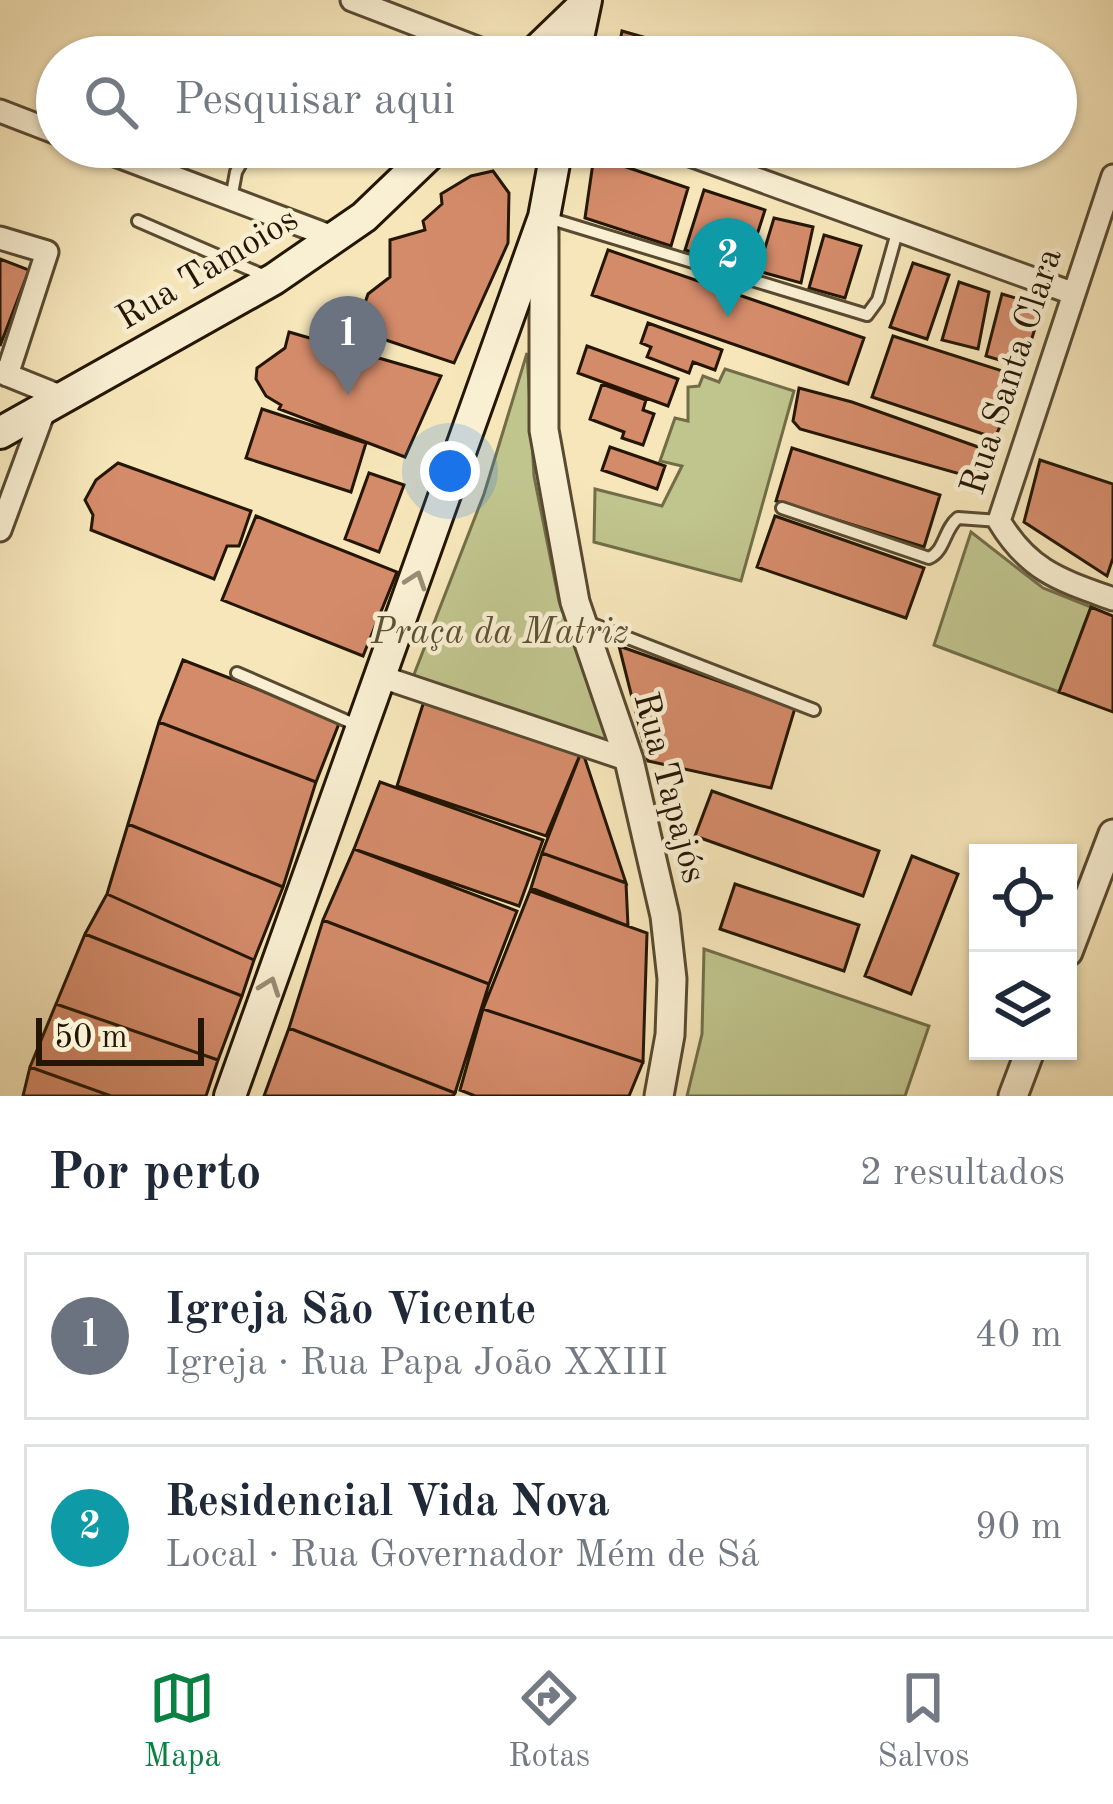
<!DOCTYPE html>
<html lang="pt">
<meta charset="utf-8">
<style>
:root{--surface:#fff;--page:#f2f2f3;--text:#1f2937;--muted:#747a83;--line:#e0e1e3;--accent:#0b8043}
body{margin:0;font-family:"Old Standard TT",serif;background:var(--page);color:var(--text)}
.controls{position:absolute;right:36px;bottom:36px;display:grid;overflow:hidden;border-radius:0px;box-shadow:0 3px 9px #0004}
.controls button{width:108px;height:108px;display:grid;place-items:center;padding:0;border:0;border-bottom:3px solid var(--line);background:var(--surface);color:var(--text);font:60px sans-serif}
.scale{position:absolute;left:36px;bottom:30px;width:168px;box-sizing:border-box;padding-left:12px;border:6px solid #241603;border-top:0;font-size:33px;line-height:42px;white-space:nowrap;color:#241603;-webkit-text-stroke:9px #f9efd2;paint-order:stroke}
.you{position:absolute;left:450px;top:471px;width:42px;height:42px;margin:-30px;border:9px solid #fff;border-radius:50%;background:#1a73e8;box-shadow:0 0 0 18px #1a73e833}
.badge{display:grid;place-items:center;width:78px;height:78px;border-radius:50%;background:var(--accent);color:#fff;font-size:39px;font-weight:700}
.pin{position:absolute;translate:-50% -99px;filter:drop-shadow(0 3px 6px #0008)}
.pin::after{content:'';position:absolute;top:63px;width:42px;height:36px;background:inherit;clip-path:polygon(0 0,100% 0,50% 100%)}
.list{margin:0;padding:0;list-style:none}
h2{display:flex;justify-content:space-between;align-items:center;height:156px;margin:0;padding:0 48px;font-size:51px}
h2 small{font-size:39px;font-weight:400;color:var(--muted)}
.list li{display:grid;grid-template-columns:78px 1fr auto;gap:36px;align-items:center;box-sizing:border-box;height:168px;margin:0 24px 24px;padding:0 24px;border:3px solid var(--line);border-radius:0px}
.list b{display:block;font-size:45px;white-space:nowrap}
.list p{margin:0;font-size:39px;white-space:nowrap;color:var(--muted)}
.list em{font-size:39px;font-style:normal;color:var(--muted)}
.icon{flex:none;width:66px;height:66px;fill:none;stroke:currentColor;stroke-width:2;stroke-linecap:round;stroke-linejoin:round}
.map{position:relative;flex:none;width:1113px;height:1096px;overflow:hidden}
.search{position:absolute;background:var(--surface);box-shadow:0 3px 9px #0004;left:36px;right:36px;top:36px;height:132px;display:flex;align-items:center;gap:30px;box-sizing:border-box;padding:0 42px;border-radius:66px;color:var(--muted);font-size:45px}
.sheet{height:540px;background:var(--surface)}
nav{display:flex;justify-content:space-around;align-items:center;box-sizing:border-box;height:168px;border-top:3px solid var(--line);background:var(--surface);font-size:33px;color:var(--muted)}
nav a{display:grid;justify-items:center;gap:6px}
nav .on{color:var(--accent)}
.map>svg:first-child{display:block}
.green{fill:#c0c48d;stroke:#726d48;stroke-width:3}
.building{fill:#d48b6a;stroke:#241603;stroke-width:3}
.lines{fill:none;stroke-linecap:round;stroke-linejoin:round}
.service-casing{stroke:#584a31;stroke-width:16}
.minor-casing{stroke:#584a31;stroke-width:27}
.tertiary-casing{stroke:#584a31;stroke-width:33}
.secondary-casing{stroke:#241603;stroke-width:36}
.service{stroke:#f9efd2;stroke-width:10}
.minor{stroke:#f9efd2;stroke-width:21}
.tertiary{stroke:#f9efd2;stroke-width:27}
.secondary{stroke:#f9efd2;stroke-width:30}
.oneway{stroke:#998d75}
.labels{text-anchor:middle;dominant-baseline:central;stroke-width:9;stroke-linejoin:round;paint-order:stroke}
.street-label{font-size:36px;fill:#241603;stroke:#f9efd2}
.park-label{font-size:36px;font-style:italic;fill:#5b5333;stroke:#f9efd2}
</style>
<div class="map">
<svg width="1113" height="1096" viewBox="0 0 1113 1096">
<rect width="100%" height="100%" fill="#f6e6ba"/>
<filter id="stains"><feTurbulence type="fractalNoise" baseFrequency=".00167" numOctaves="4"/><feColorMatrix values="0 0 0 0 .2 0 0 0 0 .09 0 0 0 0 .02 0 0 0 .5 -.17"/></filter>
<radialGradient id="worn" r=".72"><stop offset=".6" stop-color="#630" stop-opacity="0"/><stop offset="1" stop-color="#630" stop-opacity=".3"/></radialGradient>
<path class="green" d="M527 353 534 476 559 601 608 741 413 677 484 494Z
M725 369 794 391 741 581 594 542 595 489 662 506 682 466 660 461 675 418 688 421V387L699 386 703 376 719 382Z
M971 532 1043 588 1091 607 1059 692 934 645Z
M704 949 929 1026 905 1096H687L702 1034Z"/>
<path class="building" d="M622 31 713 57H617Z
M594 156 688 188 671 246 585 218Z
M493 171 509 193 508 243 454 363 356 330 368 294 390 277V240L425 230 423 221 442 204 441 194 471 176Z
M704 190 765 210 746 269 685 250Z
M774 218 813 227 801 283 758 271Z
M824 235 861 246 845 298 809 288Z
M608 250 864 338 848 384 592 295Z
M0 259 29 270 0 346Z
M913 263 949 275 927 339 890 327Z
M959 282 989 292 978 349 942 340Z
M1002 294 1042 306 1023 367 986 356Z
M648 323 722 350 715 370 693 362 689 373 647 357 651 347 641 343Z
M289 332 441 376 405 457 279 409 281 405 266 396 256 379 257 368 285 348Z
M893 336 1021 377 995 438 872 397Z
M587 346 678 379 668 406 578 373Z
M602 384 646 400 643 410 654 414 643 445 622 438 624 432 590 419Z
M799 388 852 402 995 453 985 481 800 429 793 421Z
M262 409 366 443 351 492 246 458Z
M610 447 665 466 657 489 602 470Z
M792 448 940 495 924 547 776 501Z
M1040 460 1113 484V558L1107 576 1024 522Z
M118 463 251 511 239 546H227L214 579 91 530 93 515 85 500 96 480Z
M369 473 404 485 379 552 345 539Z
M256 516 397 572 363 656 222 600Z
M775 516 924 568 906 618 757 567Z
M1091 607 1113 616V712L1059 692Z
M619 646 795 708 771 788 648 761Z
M183 660 340 721 316 782 159 722Z
M425 698 582 750 546 836 397 786Z
M159 722 316 782 283 887 128 824Z
M582 750 626 883 542 853Z
M380 782 543 840 519 906 354 849Z
M712 791 879 851 863 896 695 836Z
M128 824 283 887 254 960 107 894Z
M354 849 517 911 489 984 323 920Z
M542 853 626 883 628 926 531 888Z
M912 856 958 874 911 994 865 976Z
M735 884 859 925 844 971 720 929Z
M530 891 647 933 643 1062 483 1009Z
M107 894 254 960 242 996 85 934Z
M323 920 489 984 455 1093 289 1028Z
M85 934 242 996 218 1060 56 1004Z
M56 1004 218 1060 206 1096H111L30 1067Z
M483 1009 643 1062 629 1096H475L460 1090Z
M289 1028 455 1093 453 1096H264Z
M30 1067 111 1096H23Z"/>
<g class="lines">
<defs>
<path id="service" d="M231 199 236 172 250 147
M545 217 867 315 878 300 898 229
M138 221 265 276
M782 508 929 558C945 551 944 529 958 518L999 521
M587 622 814 710
M237 673 361 727"/>
<path id="minor" d="M352 0 501 57
M0 111 57 133
M94 147 335 238
M668 147 1072 293
M1113 176 999 521C1029 571 1060 580 1113 599
M0 238 47 252 7 375
M0 372 67 399
M0 530 44 411
M382 677 629 760"/>
<path id="tertiary" d="M544 223V430L575 602 629 760 665 916 672 979 670 1035 659 1096
M1068 952 1113 834
M1013 1096 1030 1051"/>
<path id="secondary" d="M530 57 585 4
M574 57 586 0
M0 433 274 279 364 217 437 147
M230 1096 544 217 557 147"/>
</defs>
<use href="#service" class="service-casing"/>
<use href="#minor" class="minor-casing"/>
<use href="#tertiary" class="tertiary-casing"/>
<use href="#secondary" class="secondary-casing"/>
<use href="#service" class="service"/>
<use href="#minor" class="minor"/>
<use href="#tertiary" class="tertiary"/>
<use href="#secondary" class="secondary"/>
</g>
<defs><path id="oneway-chevron" d="M-2-3.5L2.5 0L-2 3.5" fill="none" stroke-width="1.6" stroke-linecap="round" stroke-linejoin="round" transform="scale(3)"/></defs>
<g class="oneway">
<use href="#oneway-chevron" transform="translate(416 580) rotate(-71)"/>
<use href="#oneway-chevron" transform="translate(270 986) rotate(-70)"/>
</g>
<g class="labels">
<g class="street-label">
<text transform="translate(208 270) rotate(-31)">Rua Tamoios</text>
<text transform="translate(1013 372) rotate(-72)">Rua Santa Clara</text>
<text transform="translate(668 788) rotate(75)">Rua Tapajós</text>
</g>
<g class="park-label">
<text x="500" y="634">Praça da Matriz</text>
</g>
</g>
<rect width="100%" height="100%" filter="url(#stains)"/>
<rect width="100%" height="100%" fill="url(#worn)"/>
</svg>
<div class="controls">
<button><svg class="icon" aria-label="locate" viewBox="0 0 24 24"><circle cx="12" cy="12" r="6"/><path d="M12 2v4M12 18v4M2 12h4M18 12h4"/></svg></button>
<button><svg class="icon" aria-label="layers" viewBox="0 0 24 24"><path d="M12 4l9 5-9 5-9-5zM3 14l9 5 9-5"/></svg></button>
</div>
<div class="scale">50 m</div>
<div class="you"></div>
<div class="pin badge" style="left:348px;top:395px;background:#6b7280">1</div>
<div class="pin badge" style="left:728px;top:317px;background:#0f9aa8">2</div>
<div class="search"><svg class="icon" aria-label="search" viewBox="0 0 24 24"><circle cx="10" cy="10" r="6"/><path d="M15 15l6 6"/></svg>Pesquisar aqui</div>
</div>
<section class="sheet">
<h2>Por perto<small>2 resultados</small></h2>
<ul class="list">
<li><span class="badge" style="background:#6b7280">1</span><div><b>Igreja São Vicente</b><p>Igreja · Rua Papa João XXIII</p></div><em>40 m</em></li>
<li><span class="badge" style="background:#0f9aa8">2</span><div><b>Residencial Vida Nova</b><p>Local · Rua Governador Mém de Sá</p></div><em>90 m</em></li>
</ul>
</section>
<nav>
<a class="on"><svg class="icon" aria-label="map" viewBox="0 0 24 24"><path d="M3 6l6-2 6 2 6-2v14l-6 2-6-2-6 2zM9 4v14M15 6v14"/></svg>Mapa</a>
<a><svg class="icon" aria-label="directions" viewBox="0 0 24 24"><path d="M12 3l9 9-9 9-9-9zM9 14v-3h6M13 9l2 2-2 2"/></svg>Rotas</a>
<a><svg class="icon" aria-label="saved" viewBox="0 0 24 24"><path d="M7 4h10v16l-5-4-5 4z"/></svg>Salvos</a>
</nav>
